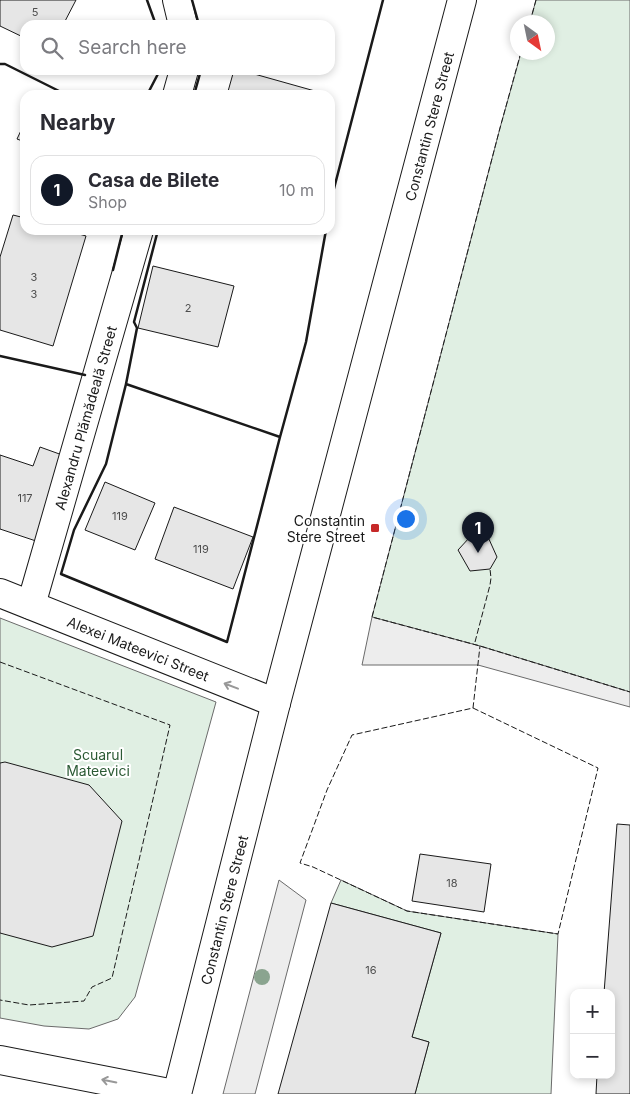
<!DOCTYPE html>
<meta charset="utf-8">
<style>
:root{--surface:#fff;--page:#f2f2f3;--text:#2b2b33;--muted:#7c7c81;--line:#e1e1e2;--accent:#111827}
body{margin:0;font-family:Inter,sans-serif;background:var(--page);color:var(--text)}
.controls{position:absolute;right:15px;bottom:15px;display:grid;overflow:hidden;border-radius:10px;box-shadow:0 2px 8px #0003}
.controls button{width:45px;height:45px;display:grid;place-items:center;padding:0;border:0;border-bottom:1px solid var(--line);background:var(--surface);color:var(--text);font:25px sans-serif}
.compass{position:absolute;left:510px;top:15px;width:45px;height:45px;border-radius:50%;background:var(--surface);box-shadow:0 2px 8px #0003;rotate:147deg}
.you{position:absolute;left:405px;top:518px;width:18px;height:18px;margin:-12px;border:4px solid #fff;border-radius:50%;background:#1a73e8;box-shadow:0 0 0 8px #1a73e833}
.badge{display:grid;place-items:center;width:32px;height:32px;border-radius:50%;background:var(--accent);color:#fff;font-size:16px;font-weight:700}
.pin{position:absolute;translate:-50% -41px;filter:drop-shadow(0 1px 2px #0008)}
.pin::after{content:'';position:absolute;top:26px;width:18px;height:15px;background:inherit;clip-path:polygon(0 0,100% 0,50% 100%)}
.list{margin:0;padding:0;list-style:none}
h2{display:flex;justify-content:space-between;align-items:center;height:65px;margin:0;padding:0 20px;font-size:21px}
h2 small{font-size:16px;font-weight:400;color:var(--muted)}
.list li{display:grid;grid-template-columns:32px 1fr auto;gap:15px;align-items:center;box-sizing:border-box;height:70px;margin:0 10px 10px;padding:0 10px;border:1px solid var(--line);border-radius:15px}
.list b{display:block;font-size:19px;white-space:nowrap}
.list p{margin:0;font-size:16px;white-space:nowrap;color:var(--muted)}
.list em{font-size:16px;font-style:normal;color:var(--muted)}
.icon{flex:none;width:28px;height:28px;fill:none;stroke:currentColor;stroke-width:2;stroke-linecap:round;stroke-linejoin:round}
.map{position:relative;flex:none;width:630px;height:1094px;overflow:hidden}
.search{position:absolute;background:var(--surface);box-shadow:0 2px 8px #0003;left:20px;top:20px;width:315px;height:55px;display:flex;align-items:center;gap:12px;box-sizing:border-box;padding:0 18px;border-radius:15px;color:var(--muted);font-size:19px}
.panel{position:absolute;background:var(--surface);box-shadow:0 2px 8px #0003;left:20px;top:90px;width:315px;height:145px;border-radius:15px}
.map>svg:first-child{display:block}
.green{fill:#e0efe3;stroke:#6a6a6a}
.parking{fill:#ededed;stroke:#6a6a6a}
.building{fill:#e6e6e6;stroke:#1a1a1a}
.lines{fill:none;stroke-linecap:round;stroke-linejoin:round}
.minor-casing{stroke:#1a1a1a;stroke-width:30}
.major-casing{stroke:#1a1a1a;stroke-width:30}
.minor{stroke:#fff;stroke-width:28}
.major{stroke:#fff;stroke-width:28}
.fence{stroke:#1a1a1a;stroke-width:1;stroke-dasharray:6 2.5;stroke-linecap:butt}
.wall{stroke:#1a1a1a;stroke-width:2.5}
.tree{fill:#8aa48f}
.oneway{stroke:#989898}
.poi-dot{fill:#c62828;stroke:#fff;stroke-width:2}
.labels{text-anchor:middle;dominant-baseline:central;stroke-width:4;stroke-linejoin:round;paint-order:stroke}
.number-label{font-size:11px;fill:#4d4d4d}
.street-label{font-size:14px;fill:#1a1a1a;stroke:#fff}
.poi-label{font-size:14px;fill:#1a1a1a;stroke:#fff;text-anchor:end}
.park-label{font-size:14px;fill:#2b5a34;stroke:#fff}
</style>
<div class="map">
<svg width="630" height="1094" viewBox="0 0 630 1094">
<rect width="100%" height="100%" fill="#fff"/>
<path class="green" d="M536 0H630V692L480 646 372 617 500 128 521 53 548 52V22H530Z
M0 618 216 702 135 997 118 1019 89 1029 44 1026 0 1018Z
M341 880 407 911 558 934 551 1094H415L429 1042 412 1037 441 933 331 903Z"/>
<path class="parking" d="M372 617 480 646 630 692V707L478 665H362Z
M279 880 306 900 255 1094H223Z"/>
<path class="building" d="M0 0H76L63 25H25V38L0 26Z
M234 70H240L322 93 321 95H227Z
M25 122V142L17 139Z
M13 215 25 218V230H65L86 236 53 346 0 330V257Z
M153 266 234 286 218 347 138 328Z
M40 447 65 456 36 541 0 529V455L33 466Z
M105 482 155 503 135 550 85 530Z
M174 507 253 537 233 589 155 559Z
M470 537H488L497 557 490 569 470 571 458 550Z
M5 762 89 785 122 821 93 936 52 947 0 933V763Z
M617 824 630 825V1094H596L597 1075H611V993H604Z
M420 854 491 864 484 912 412 901Z
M331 903 441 933 412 1037 429 1042 415 1094H278Z"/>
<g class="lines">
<defs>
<g id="minor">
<path d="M177 0 183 25"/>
<path d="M177 95 184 70"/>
<path id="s1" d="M31 605 139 230"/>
</g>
<g id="major">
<path id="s2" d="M0 593 276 703"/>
<path d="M0 1060 174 1094"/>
<path id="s3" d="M177 1094 276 703 462 0"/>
</g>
</defs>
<use href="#minor" class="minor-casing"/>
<use href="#major" class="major-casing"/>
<use href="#minor" class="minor"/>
<use href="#major" class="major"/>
<path class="fence" d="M530 22 536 0
M521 52 500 128 372 617 480 646 630 692
M475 642 490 585 491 578 490 569
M0 662 170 725 112 978 92 987 84 1001 29 1005 0 1000
M473 708 598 768 558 934 407 911 313 867 300 863 327 790 352 735 473 708 480 646"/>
<path class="wall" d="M147 0 156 25
M192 0 199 25
M0 64H5L67 95
M147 95 160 70
M194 95 201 70
M330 199 331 200 330 206
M331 200 383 0
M113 270 123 230
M0 356 85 375
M126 384 280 437 227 642 61 574 74 530 106 464 126 384 137 328 134 322 158 230
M280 437 306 342 326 230"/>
</g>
<circle class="tree" cx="262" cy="977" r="8"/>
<defs><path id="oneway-shaft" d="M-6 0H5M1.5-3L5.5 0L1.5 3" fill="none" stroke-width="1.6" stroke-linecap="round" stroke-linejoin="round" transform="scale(1.25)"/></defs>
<g class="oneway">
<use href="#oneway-shaft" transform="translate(231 686) rotate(-159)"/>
<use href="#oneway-shaft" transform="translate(109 1081) rotate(-169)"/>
</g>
<rect class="poi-dot" x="370" y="523" width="10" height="10" rx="2.5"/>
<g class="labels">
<g class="number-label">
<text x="35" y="12">5</text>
<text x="34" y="277">3</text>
<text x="34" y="294">3</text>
<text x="188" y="308">2</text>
<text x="25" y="498">117</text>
<text x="120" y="516">119</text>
<text x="201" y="549">119</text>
<text x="452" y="883">18</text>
<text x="371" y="970">16</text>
</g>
<g class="street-label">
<text stroke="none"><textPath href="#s3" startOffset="1000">Constantin Stere Street</textPath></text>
<text stroke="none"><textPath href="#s1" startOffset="195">Alexandru Plămădeală Street</textPath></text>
<text stroke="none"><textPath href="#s2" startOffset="149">Alexei Mateevici Street</textPath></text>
<text stroke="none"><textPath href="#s3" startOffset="190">Constantin Stere Street</textPath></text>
</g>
<g class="poi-label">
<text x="365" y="520">Constantin<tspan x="365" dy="16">Stere Street</tspan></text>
</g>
<g class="park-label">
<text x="98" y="754">Scuarul<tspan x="98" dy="16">Mateevici</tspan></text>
</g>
</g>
</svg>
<div class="controls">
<button>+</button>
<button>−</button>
</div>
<svg class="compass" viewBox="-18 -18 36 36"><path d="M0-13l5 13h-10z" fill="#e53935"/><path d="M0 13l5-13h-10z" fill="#7c7c81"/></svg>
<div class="you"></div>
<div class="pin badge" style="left:478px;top:553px">1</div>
<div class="search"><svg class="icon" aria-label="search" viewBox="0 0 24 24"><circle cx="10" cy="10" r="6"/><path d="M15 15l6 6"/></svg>Search here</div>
<section class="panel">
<h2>Nearby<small></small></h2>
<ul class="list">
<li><span class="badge">1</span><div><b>Casa de Bilete</b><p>Shop</p></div><em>10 m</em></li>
</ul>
</section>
</div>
